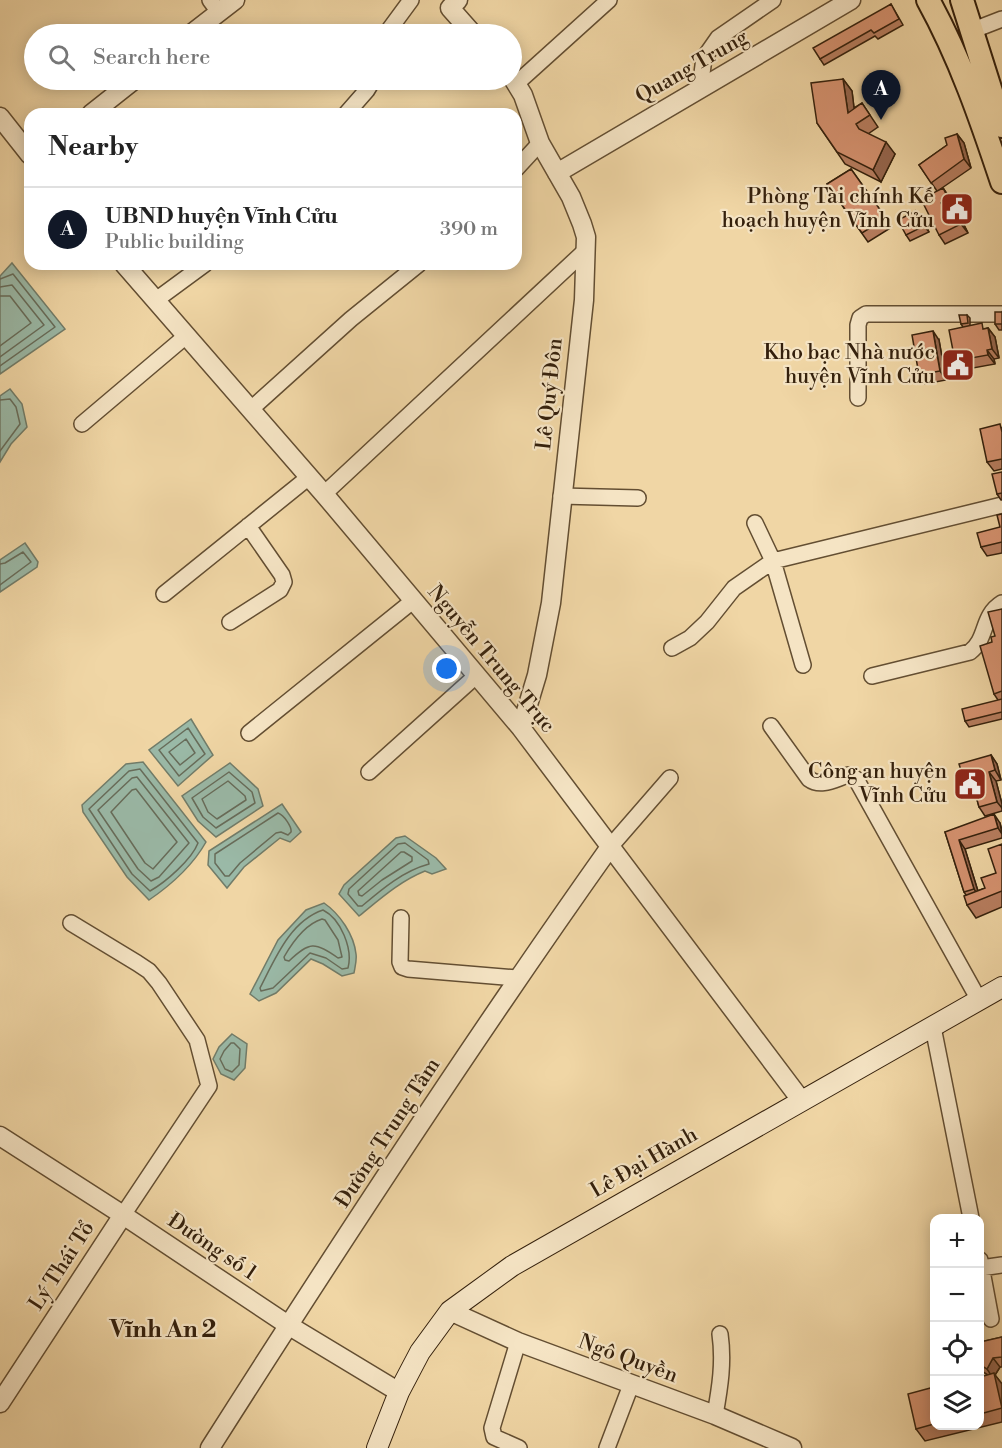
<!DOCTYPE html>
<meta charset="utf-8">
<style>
:root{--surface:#fff;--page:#f6f6f6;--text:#222;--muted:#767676;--line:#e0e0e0;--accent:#111827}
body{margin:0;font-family:"Libre Bodoni",serif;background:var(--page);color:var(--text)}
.controls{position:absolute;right:18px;bottom:18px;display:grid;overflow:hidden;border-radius:12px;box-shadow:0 3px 15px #0003}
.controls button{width:54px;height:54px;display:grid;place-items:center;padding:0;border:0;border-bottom:2px solid var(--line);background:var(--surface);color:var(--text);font:30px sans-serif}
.you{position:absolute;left:447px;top:669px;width:21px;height:21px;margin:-15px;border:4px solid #fff;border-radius:50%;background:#1a73e8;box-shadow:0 0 0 9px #1a73e833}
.badge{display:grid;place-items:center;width:39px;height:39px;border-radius:50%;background:var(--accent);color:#fff;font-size:20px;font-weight:700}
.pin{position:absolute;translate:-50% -50px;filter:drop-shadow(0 2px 3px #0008)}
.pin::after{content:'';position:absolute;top:32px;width:21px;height:18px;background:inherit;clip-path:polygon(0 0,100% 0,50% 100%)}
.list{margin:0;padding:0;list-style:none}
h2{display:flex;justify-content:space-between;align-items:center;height:78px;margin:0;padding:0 24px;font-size:26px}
h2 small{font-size:20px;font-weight:400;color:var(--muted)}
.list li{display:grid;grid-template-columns:39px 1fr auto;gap:18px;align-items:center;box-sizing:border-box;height:84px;padding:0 24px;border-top:2px solid var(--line)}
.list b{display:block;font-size:22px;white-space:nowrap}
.list p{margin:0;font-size:20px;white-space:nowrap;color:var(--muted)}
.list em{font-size:20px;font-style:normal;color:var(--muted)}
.icon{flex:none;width:33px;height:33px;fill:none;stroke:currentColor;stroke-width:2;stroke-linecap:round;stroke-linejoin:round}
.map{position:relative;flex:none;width:1002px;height:1448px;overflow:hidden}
.search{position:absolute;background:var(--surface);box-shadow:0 3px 15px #0003;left:24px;top:24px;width:498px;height:66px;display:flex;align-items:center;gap:15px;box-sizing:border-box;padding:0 21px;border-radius:33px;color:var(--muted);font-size:22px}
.panel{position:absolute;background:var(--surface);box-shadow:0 3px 15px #0003;left:24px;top:108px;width:498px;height:162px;border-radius:18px}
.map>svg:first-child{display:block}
.water{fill:#9ab9a7;stroke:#717c69;stroke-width:1.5}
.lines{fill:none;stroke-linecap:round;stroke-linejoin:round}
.shore{stroke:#676c5a;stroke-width:1.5}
.minor-casing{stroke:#634e32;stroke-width:18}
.tertiary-casing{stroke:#634e32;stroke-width:21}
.secondary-casing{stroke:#34200c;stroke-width:22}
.primary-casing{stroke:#34200c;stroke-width:26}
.minor{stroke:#f5e4c4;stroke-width:15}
.tertiary{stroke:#f5e4c4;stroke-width:18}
.secondary{stroke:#f5e4c4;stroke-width:20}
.primary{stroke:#f0d6a5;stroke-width:22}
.wall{fill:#b87e60;stroke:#34200c;stroke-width:1.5}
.shaded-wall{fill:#96664e;stroke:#34200c;stroke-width:1.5}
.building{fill:#d69270;stroke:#34200c;stroke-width:1.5}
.labels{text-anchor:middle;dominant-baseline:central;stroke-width:4.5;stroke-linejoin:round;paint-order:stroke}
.street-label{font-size:21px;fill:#34200c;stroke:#f5e4c4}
.poi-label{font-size:21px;fill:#34200c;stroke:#f5e4c4;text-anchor:end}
.quarter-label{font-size:24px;font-weight:bold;fill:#34200c;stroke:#f5e4c4}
</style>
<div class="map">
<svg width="1002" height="1448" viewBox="0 0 1002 1448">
<rect width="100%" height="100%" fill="#f0d6a5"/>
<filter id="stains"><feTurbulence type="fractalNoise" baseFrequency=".00333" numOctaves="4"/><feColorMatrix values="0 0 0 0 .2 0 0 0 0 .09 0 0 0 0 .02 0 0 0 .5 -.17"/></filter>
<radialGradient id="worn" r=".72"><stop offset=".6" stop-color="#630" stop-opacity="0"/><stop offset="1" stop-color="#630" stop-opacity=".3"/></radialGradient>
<path class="water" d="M12 263 65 329 0 374V276Z
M10 389 22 404 27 427 11 444 0 462V396Z
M25 543 38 562 37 567 0 592V560Z
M191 719 213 755 178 786 149 750Z
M143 762 206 842C193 865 171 885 149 900L127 877 83 812 82 805 126 764Z
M230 763 258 789 263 806 216 837 198 821 182 796Z
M282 804 301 832 290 842 280 838 244 867 227 888 208 865 209 851Z
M405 836 436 858 446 869 432 874 425 871C400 881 380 899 359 916L339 894 344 885 396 838Z
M324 903C340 914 354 935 356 954 357 960 355 967 354 973L342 976 323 964 311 959 276 993 259 1001 250 994 278 940 306 910Z
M232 1034 247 1044 245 1068 234 1080 221 1074 213 1059 219 1047Z"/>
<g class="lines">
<path class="shore" d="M0 279 13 274 55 327 0 366
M0 287 12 285 44 325 0 357
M0 296H10L31 323 0 346
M0 400 10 399 16 407 20 424 0 451
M0 564 5 563 23 552 31 562 0 585
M188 728 205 754 179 776 159 750Z
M186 739 195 753 180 765 169 752Z
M140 769 198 843C192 859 166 882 150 891L132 874 89 809 129 771Z
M229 772 252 792 255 803 216 828 203 817 192 798Z
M137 777 189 843 159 877 151 881 138 869 98 810 132 778Z
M228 781 245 796 246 800 217 819 208 812 202 799Z
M136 789 177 842 153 869 145 863 111 812 132 790Z
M278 813C284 815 292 827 291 832L288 835 281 832 276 833 240 863 229 876H225L215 863V854Z
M405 843 428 860 429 864C403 871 382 889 362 906H358L348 894 349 889 398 844Z
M401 852H404L412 857V861L382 880 362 896 359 895 358 891Z
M323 910C341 919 353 949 348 968L342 969 326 958 310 953 273 988 261 991 260 988C275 959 290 921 323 910Z
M322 919 325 920 338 940 342 957 338 958C315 941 309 942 289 961L285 960 284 957C292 943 306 924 322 919Z
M231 1043H234L240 1049 239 1065 232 1072 225 1069 220 1059 224 1051Z"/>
<defs>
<path id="minor" d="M210 0 219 12
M971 31 1002 19
M386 34 411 0
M517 83 609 0
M700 89 704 58 718 38 773 0
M346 114 367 90 373 80
M516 169 540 143
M156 300 205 264
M858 398V325L860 318 866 314H1002
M250 410 351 319 419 264
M82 424 186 336
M324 494 586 250
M561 496 638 498
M755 523 773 561 803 665
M164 594 309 477
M230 622 280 590 284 582 282 575 248 526
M672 648 690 638 707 622 734 588 773 561 1002 505
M872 676 970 652C988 638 981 616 1002 603
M771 726 809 779C821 788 835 779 848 775L856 779 979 1000
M249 733 414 600
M369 772 477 675
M610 847 670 778
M401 918 400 962 402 967 408 969 517 978
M71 923 137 963 149 971 159 983 197 1040 209 1086 123 1215
M933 1027 971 1218
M980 1260 991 1319
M981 1268 1002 1265
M518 1342 492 1428 494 1437 519 1448
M715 1415C720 1387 724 1362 720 1334
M607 1448 631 1385"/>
<path id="tertiary" d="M458 0 450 8 473 34
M191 34 235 0
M512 77 523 95 540 143 571 197 582 224 586 237 584 300 551 603 537 675 521 728
M91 114 134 80
M0 117 30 155
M557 173 851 0
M124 264 324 494 521 728 801 1100
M0 1136 123 1215 288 1325 399 1392
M450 1311 518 1342 715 1415 792 1448
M0 1403 123 1215
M210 1448C339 1245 471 1043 610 847"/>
<path id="secondary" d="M377 1448 399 1392 420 1352 450 1311 512 1266 1002 987"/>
<path id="primary" d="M928 0C960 58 981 119 1002 182
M962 0 1002 126"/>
</defs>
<use href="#minor" class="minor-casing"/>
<use href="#tertiary" class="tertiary-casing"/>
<use href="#secondary" class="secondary-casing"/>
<use href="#primary" class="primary-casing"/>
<use href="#minor" class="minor"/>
<use href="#tertiary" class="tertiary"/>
<use href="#secondary" class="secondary"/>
<use href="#primary" class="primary"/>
</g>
<path class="wall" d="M891 4 903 25 878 39 875 36 824 65 820 59Z
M843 79 852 91 854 108 862 103 878 127 868 134 895 154 881 182 845 164 817 123Z
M957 134 964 143 971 168 939 190 943 188 949 197 955 209 948 212 950 217 957 214 963 223 968 233 945 244 939 235 937 191 919 165 947 145Z
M851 169 892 227 868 242 827 184Z
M916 211 921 217 929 232 910 241 906 235Z
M1002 312V330H999L995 324Z
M967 315 970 318V326L985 329 988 328 995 337 999 358 994 359 995 364 962 370 955 361 963 327 961 324Z
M939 340 946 380 925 384 919 375Z
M1002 427V469L994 471 987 462Z
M1002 472V500H1001L997 494Z
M1002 514V553L987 556 981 547 1000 527Z
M1002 609V719L969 727 965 721 998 700 994 694 995 636Z
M991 755 997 764 1001 780 996 781 1002 804V811L985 816 979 807 974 788 970 789 964 780Z
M1000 823 1002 830V838L965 849 978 891 985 888 996 873 1002 844V907L976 918 967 905 966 895 964 892 945 832Z
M1002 1337V1367H1000L995 1375 1002 1384V1422L925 1441 916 1429 934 1387V1425H980V1377L988 1375 980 1370V1342Z"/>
<path class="shaded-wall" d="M843 79 852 91 856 125 848 113Z
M957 134 964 143 971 168 964 159Z
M886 142 895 154 881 182 873 170Z
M943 188 949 197 955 209 949 200Z
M916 211 921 217 929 232 924 226Z
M957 214 963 223 968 233 961 224Z
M988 328 995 337 999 358 992 349Z
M933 331 939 340 946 380 940 371Z
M987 350 994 359 995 364 988 355Z
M991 755 997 764 1001 780 995 770Z
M989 772 996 781 1002 804V808L997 802Z
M994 814 1000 823 1002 834 998 828Z
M959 840 965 849 980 898 974 889Z
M993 1358 1000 1367 995 1375 1002 1384V1408L993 1378 987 1369Z"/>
<path class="building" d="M891 4 899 19 874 33 871 30 820 59 813 48Z
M843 79 848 113 862 103 870 115 856 124 859 129 886 142 873 170 837 152 817 123 811 83Z
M957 134 964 159 931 183 919 165 947 145 945 138Z
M851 169 886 218 862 233 827 184Z
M943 188 949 200 941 203 949 218 957 214 961 224 939 235 921 199Z
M916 211 924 226 906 235 898 220Z
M995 312H1002V324H995Z
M959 315H967L968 323 961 324Z
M982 323 983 329 988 328 992 349 987 350 988 355 955 361 949 330Z
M933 331 940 371 919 375 912 335Z
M1000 424 1002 432V459L987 462 980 429Z
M1002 472V493L997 494 992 474Z
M1002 514V542L981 547 977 533 1000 527 997 515Z
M1002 609V691L994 694 980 646 992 642 991 637 995 636 988 612Z
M1002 699V712L965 721 962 709Z
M991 755 995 770 989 772 997 802 979 807 971 778 964 780 959 764Z
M994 814 998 828 959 840 974 889 964 892 945 832Z
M1002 844V891L967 905 964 896 985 888 981 878 996 873 988 849Z
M1002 1337V1357L993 1358 987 1369 980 1365V1342Z
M994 1373 1002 1408 980 1414V1377Z
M934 1387V1424L916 1429 908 1394Z"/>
<defs>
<symbol id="civic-square" viewBox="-11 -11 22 22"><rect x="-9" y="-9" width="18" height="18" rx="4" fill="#8f2418" stroke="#f5e4c4"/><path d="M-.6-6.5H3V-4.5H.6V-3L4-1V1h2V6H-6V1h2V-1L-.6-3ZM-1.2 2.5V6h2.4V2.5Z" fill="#fff"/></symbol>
</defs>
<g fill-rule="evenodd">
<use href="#civic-square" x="938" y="190" width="38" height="38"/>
<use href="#civic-square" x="939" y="346" width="38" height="38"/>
<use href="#civic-square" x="951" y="765" width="38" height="38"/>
</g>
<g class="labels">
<g class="street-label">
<text transform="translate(692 67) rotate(-30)">Quang Trung</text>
<text transform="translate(550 394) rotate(-84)">Lê Quý Đôn</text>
<text transform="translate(491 659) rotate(50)">Nguyễn Trung Trực</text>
<text transform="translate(388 1133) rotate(-57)">Đường Trung Tâm</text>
<text transform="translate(644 1163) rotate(-30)">Lê Đại Hành</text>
<text transform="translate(212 1247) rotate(34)">Đường số 1</text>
<text transform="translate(62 1266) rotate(-57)">Lý Thái Tổ</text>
<text transform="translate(628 1359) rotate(20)">Ngô Quyền</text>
</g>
<g class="poi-label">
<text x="934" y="197">Phòng Tài chính Kế<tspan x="934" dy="24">hoạch huyện Vĩnh Cửu</tspan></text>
<text x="935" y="353">Kho bạc Nhà nước<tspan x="935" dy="24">huyện Vĩnh Cửu</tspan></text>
<text x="947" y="772">Công an huyện<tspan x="947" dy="24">Vĩnh Cửu</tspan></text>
</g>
<g class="quarter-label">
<text x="163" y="1330">Vĩnh An 2</text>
</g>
</g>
<rect width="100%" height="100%" filter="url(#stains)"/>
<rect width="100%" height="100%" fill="url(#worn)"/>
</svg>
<div class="controls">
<button>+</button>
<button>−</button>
<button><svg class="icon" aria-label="locate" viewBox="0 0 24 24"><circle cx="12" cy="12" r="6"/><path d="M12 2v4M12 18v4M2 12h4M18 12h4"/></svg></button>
<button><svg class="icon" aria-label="layers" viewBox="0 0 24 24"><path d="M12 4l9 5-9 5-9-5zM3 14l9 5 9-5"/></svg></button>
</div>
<div class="you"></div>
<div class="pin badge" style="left:881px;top:120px">A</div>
<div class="search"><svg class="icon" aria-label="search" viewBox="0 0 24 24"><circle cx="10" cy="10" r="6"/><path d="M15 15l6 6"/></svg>Search here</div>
<section class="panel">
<h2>Nearby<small></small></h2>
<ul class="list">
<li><span class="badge">A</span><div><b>UBND huyện Vĩnh Cửu</b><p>Public building</p></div><em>390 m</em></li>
</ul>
</section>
</div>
